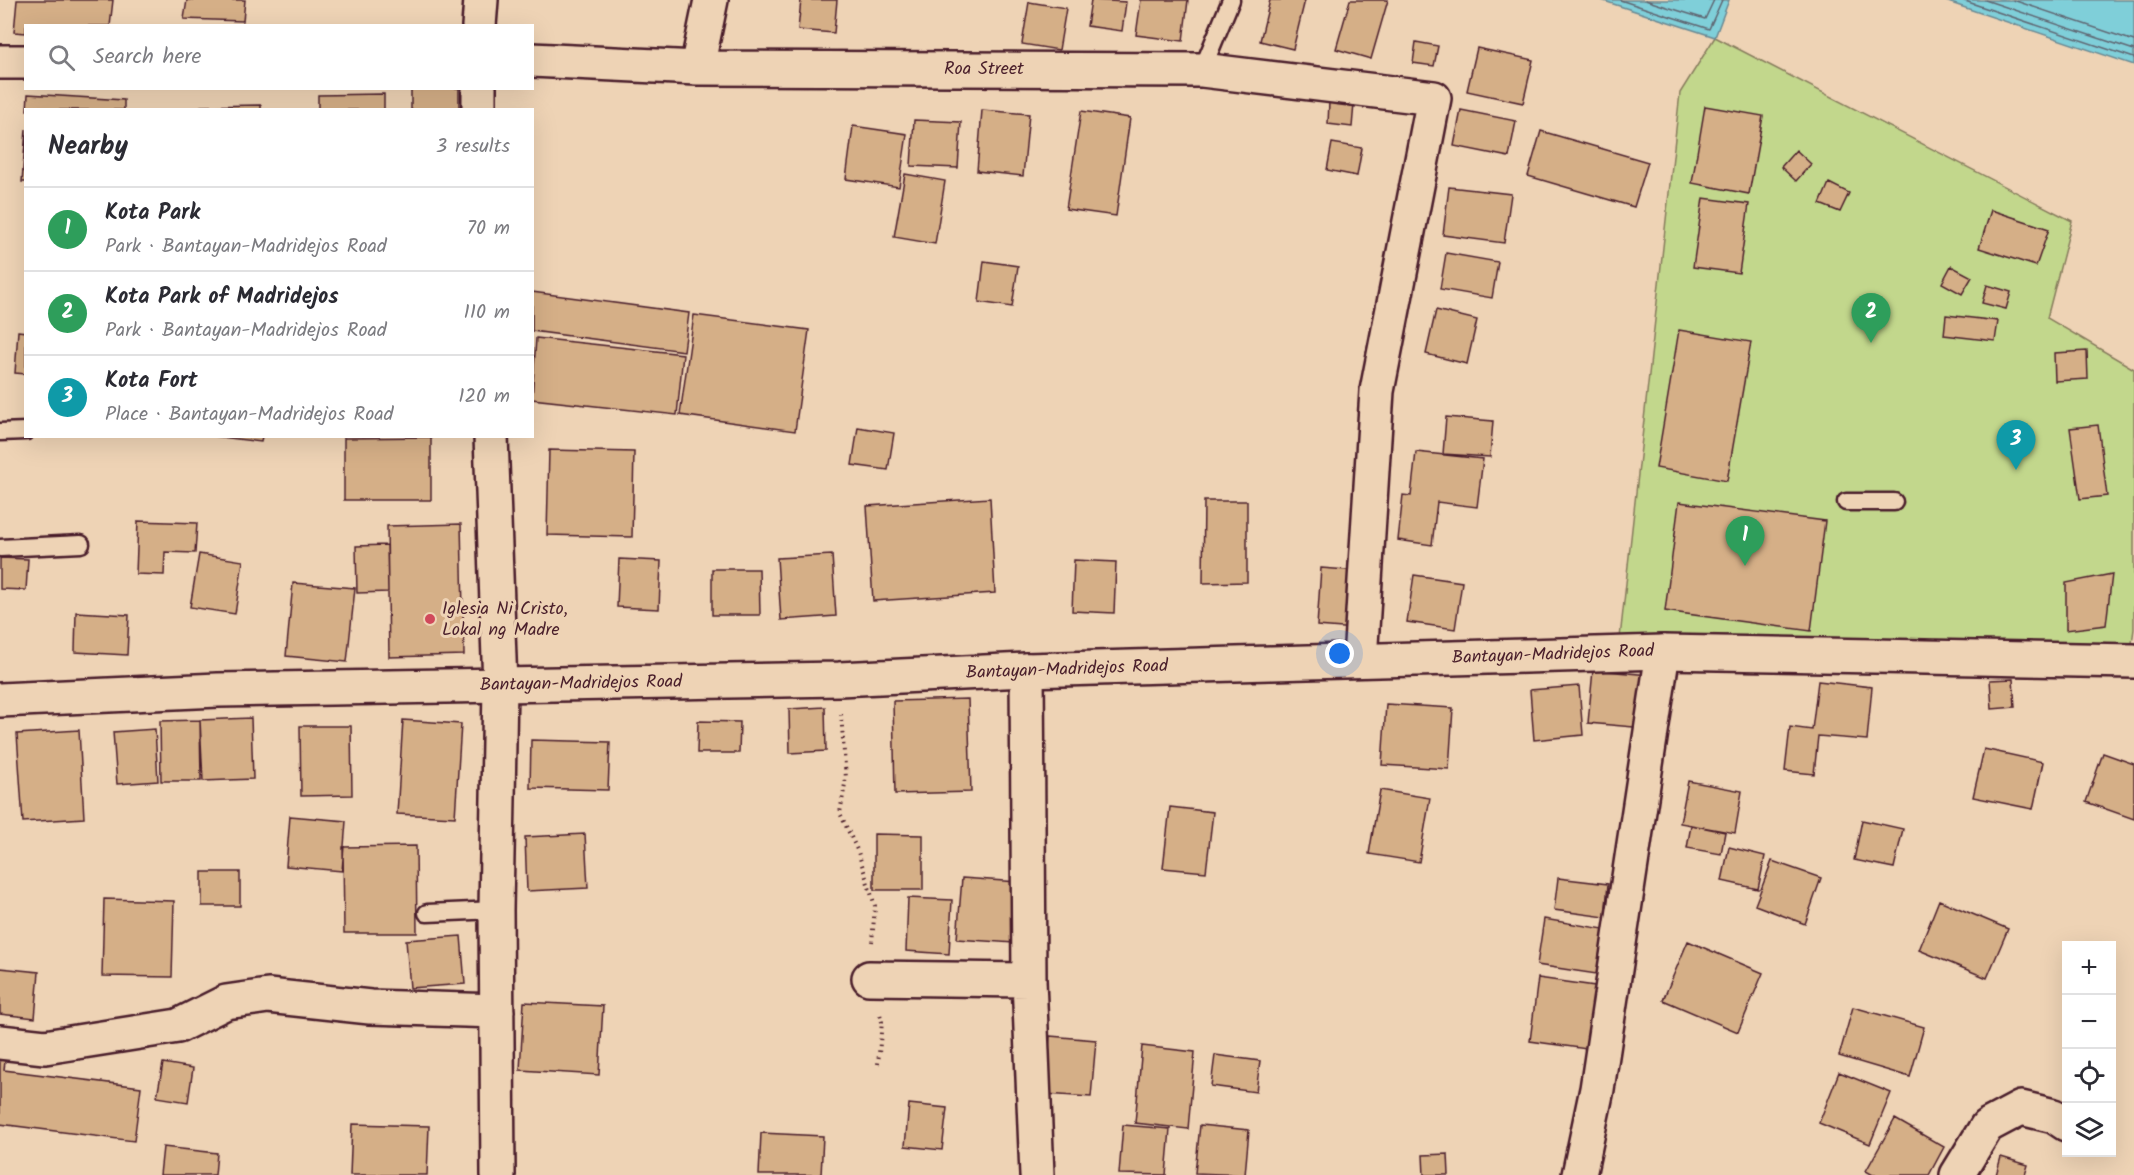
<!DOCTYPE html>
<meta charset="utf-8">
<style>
:root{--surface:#fff;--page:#f2f2f3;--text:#2b2b33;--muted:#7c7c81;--line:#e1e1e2;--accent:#0f766e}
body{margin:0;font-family:Kalam,sans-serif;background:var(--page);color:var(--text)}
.controls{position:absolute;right:18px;bottom:18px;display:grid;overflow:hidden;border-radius:0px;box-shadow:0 6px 24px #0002}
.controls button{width:54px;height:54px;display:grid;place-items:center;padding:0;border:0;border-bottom:2px solid var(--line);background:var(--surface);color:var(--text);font:30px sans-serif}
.you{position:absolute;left:1340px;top:654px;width:21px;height:21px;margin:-15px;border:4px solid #fff;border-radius:50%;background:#1a73e8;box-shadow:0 0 0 9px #1a73e833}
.badge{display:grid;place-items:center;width:39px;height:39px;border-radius:50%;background:var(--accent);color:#fff;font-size:20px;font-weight:700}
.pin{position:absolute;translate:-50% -50px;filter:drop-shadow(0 2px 3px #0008)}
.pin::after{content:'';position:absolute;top:32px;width:21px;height:18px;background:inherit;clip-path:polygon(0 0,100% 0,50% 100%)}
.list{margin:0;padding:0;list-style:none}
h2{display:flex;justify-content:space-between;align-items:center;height:78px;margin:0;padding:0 24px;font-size:26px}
h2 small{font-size:20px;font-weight:400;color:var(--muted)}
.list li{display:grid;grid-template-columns:39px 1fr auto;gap:18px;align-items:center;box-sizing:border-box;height:84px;padding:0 24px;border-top:2px solid var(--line)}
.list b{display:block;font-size:22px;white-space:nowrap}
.list p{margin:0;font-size:20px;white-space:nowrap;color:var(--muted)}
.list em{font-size:20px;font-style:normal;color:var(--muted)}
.icon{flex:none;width:33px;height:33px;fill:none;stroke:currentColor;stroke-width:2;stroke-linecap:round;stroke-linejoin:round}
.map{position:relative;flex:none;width:2134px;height:1175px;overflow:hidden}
.search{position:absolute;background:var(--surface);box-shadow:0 6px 24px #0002;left:24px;top:24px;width:510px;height:66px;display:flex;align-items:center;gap:15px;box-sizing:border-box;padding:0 21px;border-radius:0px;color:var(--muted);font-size:22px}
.panel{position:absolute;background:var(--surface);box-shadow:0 6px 24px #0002;left:24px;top:108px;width:510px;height:330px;border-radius:0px}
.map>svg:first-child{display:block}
.green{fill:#c2d78c;stroke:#867b5c;stroke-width:1.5}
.water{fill:#7fcfd9;stroke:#6a8993;stroke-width:1.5}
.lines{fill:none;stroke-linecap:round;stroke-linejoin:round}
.shore{stroke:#5f6571;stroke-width:1.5}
.building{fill:#d5af87;stroke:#4a1f2b;stroke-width:1.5}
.service-casing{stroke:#4a1f2b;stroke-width:21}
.minor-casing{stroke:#4a1f2b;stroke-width:38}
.tertiary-casing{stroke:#4a1f2b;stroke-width:38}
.path{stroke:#4a1f2b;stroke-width:4;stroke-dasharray:1.5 4.5;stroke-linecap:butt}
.service{stroke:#eed3b5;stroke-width:16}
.minor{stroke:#eed3b5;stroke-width:33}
.tertiary{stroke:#eed3b5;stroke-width:33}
.poi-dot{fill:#d1495b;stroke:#eed3b5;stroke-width:2}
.labels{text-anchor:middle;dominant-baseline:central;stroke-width:6;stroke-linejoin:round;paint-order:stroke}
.street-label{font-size:18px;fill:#4a1f2b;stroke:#eed3b5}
.poi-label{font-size:18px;fill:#4a1f2b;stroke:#eed3b5;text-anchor:start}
</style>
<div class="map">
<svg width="2134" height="1175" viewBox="0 0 2134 1175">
<rect width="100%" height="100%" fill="#eed3b5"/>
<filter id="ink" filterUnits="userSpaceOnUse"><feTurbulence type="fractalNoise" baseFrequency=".0167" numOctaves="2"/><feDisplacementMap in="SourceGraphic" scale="12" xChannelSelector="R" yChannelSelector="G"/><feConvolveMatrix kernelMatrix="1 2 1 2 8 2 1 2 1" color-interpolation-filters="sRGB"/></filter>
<g filter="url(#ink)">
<path class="green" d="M1715 37 2072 221 2047 318 2134 369V629L2131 650 1620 638 1680 93Z"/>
<path class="water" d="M1601 0H1729L1715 37Z
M1943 0H2134V65L1951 3Z"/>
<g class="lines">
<path class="shore" d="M1620 0 1709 29 1722 0
M1645 0 1705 19 1714 0
M1962 0 2134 58
M1985 0 2134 50
M2013 0 2134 41"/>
</g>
<path class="building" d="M17 0H113L110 26H26V33L14 32Z
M187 0H245L243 21 184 19Z
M801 0H837L834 33 798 30Z
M1091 0 1126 2 1122 31 1087 26Z
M1141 0H1188L1183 41 1136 35Z
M1270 0H1305L1293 49 1260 41Z
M1350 0H1388L1371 59 1336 49Z
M1029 2 1066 8 1059 50 1022 44Z
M1416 42 1438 46 1434 66 1413 63Z
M1477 48 1533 60 1523 103 1467 91Z
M411 88H459V110H411Z
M28 94 124 100V110H27Z
M384 94V110H318V95Z
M1329 102 1354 104 1352 127 1328 124Z
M261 105V110H201V106Z
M1705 106 1763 116 1749 194 1692 183Z
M982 110 1029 114 1023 176 977 171Z
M1461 110 1516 121 1509 157 1454 146Z
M1081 111 1130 118 1116 216 1066 209Z
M914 120 961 122 958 168 911 166Z
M853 126 907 134 899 187 846 179Z
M26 129V182H22Z
M1541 131 1648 162 1634 207 1528 176Z
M1332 143 1362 148 1357 176 1327 170Z
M1796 150 1811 164 1796 181 1781 167Z
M905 174 945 181 935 244 894 237Z
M1829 183 1849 193 1840 212 1820 204Z
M1449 187 1511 194 1504 243 1443 235Z
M1703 198 1749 204 1739 273 1693 267Z
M1991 210 2049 229 2036 266 1979 248Z
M1446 253 1498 262 1492 298 1440 289Z
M984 261 1018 266 1012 307 979 302Z
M1951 266 1972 277 1962 294 1942 283Z
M1987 285 2011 292 2006 309 1982 303Z
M532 292 689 313 684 351 532 331Z
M1436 310 1477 320 1467 364 1426 354Z
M694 315 809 330 795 431 680 415Z
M1946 315 1998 321 1995 341 1944 335Z
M1679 330 1751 342 1727 481 1656 468Z
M18 331 26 332V374L15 373Z
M536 338 683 354 677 415 532 399Z
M2087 351 2088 379 2055 381 2054 353Z
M1446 417 1493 421 1490 457 1443 454Z
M2098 425 2107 496 2080 499 2070 428Z
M858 427 894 433 888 470 852 465Z
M213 436H262L261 442Z
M431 437V500H344V438Z
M549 450 634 452 632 537 547 535Z
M1416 452 1483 459 1477 507 1437 502 1432 545 1398 540 1403 495 1411 496Z
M990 498 995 593 873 601 867 506Z
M1204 501H1247V582L1203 583Z
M1679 502 1825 521 1811 631 1665 611Z
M138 521 197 523 195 553 165 552 164 575 136 574Z
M461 524 464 655 389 657 387 526Z
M387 545 388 592 357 593 356 546Z
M199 554 243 561 235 614 190 607Z
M832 555 836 616 781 620 777 558Z
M0 558 28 559 26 590 0 589Z
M619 559 661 561 659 609 617 607Z
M1074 560 1116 562 1114 613 1072 611Z
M1321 568 1360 571 1355 629 1317 626Z
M712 569H759L760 615H712Z
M2112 574 2106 625 2066 630V583Z
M1414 575 1462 582 1455 629 1407 622Z
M293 583 355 588 347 662 286 656Z
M76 612 129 615 127 655 75 652Z
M1593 670 1650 675 1645 728 1588 723Z
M2013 679 2015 707 1992 709 1990 680Z
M1818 681 1872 687 1867 740 1818 736 1814 774 1785 771 1790 727 1812 730Z
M1579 686 1583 735 1534 740 1530 690Z
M968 699 971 792 895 794 893 701Z
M1386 704 1453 708 1449 769 1382 765Z
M825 707 826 751 790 753 789 709Z
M251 718 253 779 203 781 200 720Z
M200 720 201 781H161L160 721Z
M403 720 461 724 455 817 397 814Z
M698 721 740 722 739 753H697Z
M300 726H351L352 795 301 796Z
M155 729 158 781 117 784 113 732Z
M79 730 84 818 23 822 17 734Z
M531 740 610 742 608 790 530 788Z
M1984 749 2043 762 2033 809 1973 797Z
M2103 753 2134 764V819L2086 802Z
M1688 781 1742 791 1735 833 1680 823Z
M1380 790 1430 798 1419 862 1369 854Z
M1170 807 1213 812 1206 872 1163 868Z
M290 816 346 821 342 871 286 866Z
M1862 820 1903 829 1894 868 1854 860Z
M1691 825 1725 832 1721 854 1687 848Z
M585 834 588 888 527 891 525 837Z
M874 834 923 835V890H874Z
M416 846 417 933H344L343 847Z
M1729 847 1765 856 1758 889 1722 881Z
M1772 861 1821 878 1805 924 1755 905Z
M202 872H240V906H202Z
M962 878 1018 882 1014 943 957 939Z
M1558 878 1608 884 1605 917 1554 910Z
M908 898 952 900 949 954 906 951Z
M104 899 174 901 172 977 102 976Z
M1939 900 2008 929 1987 978 1919 950Z
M1544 919 1610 930 1603 975 1537 965Z
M461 936 465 984 410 988 406 940Z
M1688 941 1763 973 1738 1032 1663 1000Z
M0 968 39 972 35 1018 0 1014Z
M1538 978 1609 988 1601 1051 1530 1041Z
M524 1002 603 1006 599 1075 520 1070Z
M1853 1007 1924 1027 1910 1077 1839 1056Z
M1050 1036 1096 1040 1091 1097 1045 1094Z
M1142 1046 1195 1052 1188 1129 1135 1123Z
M0 1052 6 1053 4 1070 141 1087 134 1141 0 1124Z
M1215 1055 1260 1061 1256 1092 1211 1086Z
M163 1063 193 1068 188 1102 157 1097Z
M1839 1072 1891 1093 1870 1144 1819 1123Z
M909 1104 947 1108 942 1150 905 1146Z
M1895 1119 1944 1147 1929 1175H1873L1866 1171Z
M352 1124 429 1126 427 1175H350Z
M1123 1125 1170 1129 1166 1175 1119 1174Z
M1200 1125 1249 1130 1245 1175 1195 1173Z
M761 1133 823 1136 821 1175H759Z
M163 1147 217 1153 215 1175H160Z
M1448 1154 1449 1175H1424L1423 1155Z
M2001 1157 2028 1165 2025 1175H1996Z"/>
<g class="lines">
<defs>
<path id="service" d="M1202 70 1231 0
M0 432 26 431
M1846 502H1894
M0 548 81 544
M427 913 496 910"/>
<path id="minor" d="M479 26 481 0
M532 60 697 68 1202 70 1434 98 1377 391 1360 660
M0 62H26
M697 68 711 0
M479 88V110
M491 436 500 686 496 910 498 1175
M1027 670 1029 980 1037 1175
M869 978 1029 980
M0 1042 45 1047 178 1026 226 1002 268 996 370 1007 497 1011
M1579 1175 1597 1089 1663 652
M1957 1175 1987 1126 2021 1108 2054 1116 2066 1124"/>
<path id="tertiary" d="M0 700 218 690 839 679 1027 670 1663 652 2134 661"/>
</defs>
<use href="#service" class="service-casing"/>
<use href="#minor" class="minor-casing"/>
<use href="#tertiary" class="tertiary-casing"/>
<path class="path" d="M841 714 846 778 840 813 858 852 875 906 872 942
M878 1064 882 1022 880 1014"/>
<use href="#service" class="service"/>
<use href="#minor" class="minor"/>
<use href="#tertiary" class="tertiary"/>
</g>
</g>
<circle class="poi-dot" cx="430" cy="619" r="6"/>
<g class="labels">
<g class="street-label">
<text x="984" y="69">Roa Street</text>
<text transform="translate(1553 655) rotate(-2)">Bantayan-Madridejos Road</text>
<text transform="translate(1067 670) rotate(-2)">Bantayan-Madridejos Road</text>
<text transform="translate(581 684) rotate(-1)">Bantayan-Madridejos Road</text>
</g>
<g class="poi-label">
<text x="442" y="609">Iglesia Ni Cristo,<tspan x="442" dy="21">Lokal ng Madre</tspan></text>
</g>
</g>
</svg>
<div class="controls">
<button>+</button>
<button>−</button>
<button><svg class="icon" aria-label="locate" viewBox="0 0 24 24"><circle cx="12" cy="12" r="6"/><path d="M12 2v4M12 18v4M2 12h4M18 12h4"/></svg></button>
<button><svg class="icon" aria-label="layers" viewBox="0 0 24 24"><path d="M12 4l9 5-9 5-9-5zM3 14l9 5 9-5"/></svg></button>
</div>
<div class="you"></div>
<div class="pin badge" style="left:1745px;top:566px;background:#2e9e5b">1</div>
<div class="pin badge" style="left:1871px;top:343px;background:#2e9e5b">2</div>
<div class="pin badge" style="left:2016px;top:470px;background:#0f9aa8">3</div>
<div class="search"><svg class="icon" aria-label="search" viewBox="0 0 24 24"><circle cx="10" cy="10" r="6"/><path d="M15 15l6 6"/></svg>Search here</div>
<section class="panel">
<h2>Nearby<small>3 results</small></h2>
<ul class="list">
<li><span class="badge" style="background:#2e9e5b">1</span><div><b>Kota Park</b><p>Park · Bantayan-Madridejos Road</p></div><em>70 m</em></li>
<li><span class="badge" style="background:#2e9e5b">2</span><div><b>Kota Park of Madridejos</b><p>Park · Bantayan-Madridejos Road</p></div><em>110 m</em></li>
<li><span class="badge" style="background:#0f9aa8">3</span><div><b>Kota Fort</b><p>Place · Bantayan-Madridejos Road</p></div><em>120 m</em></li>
</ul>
</section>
</div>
